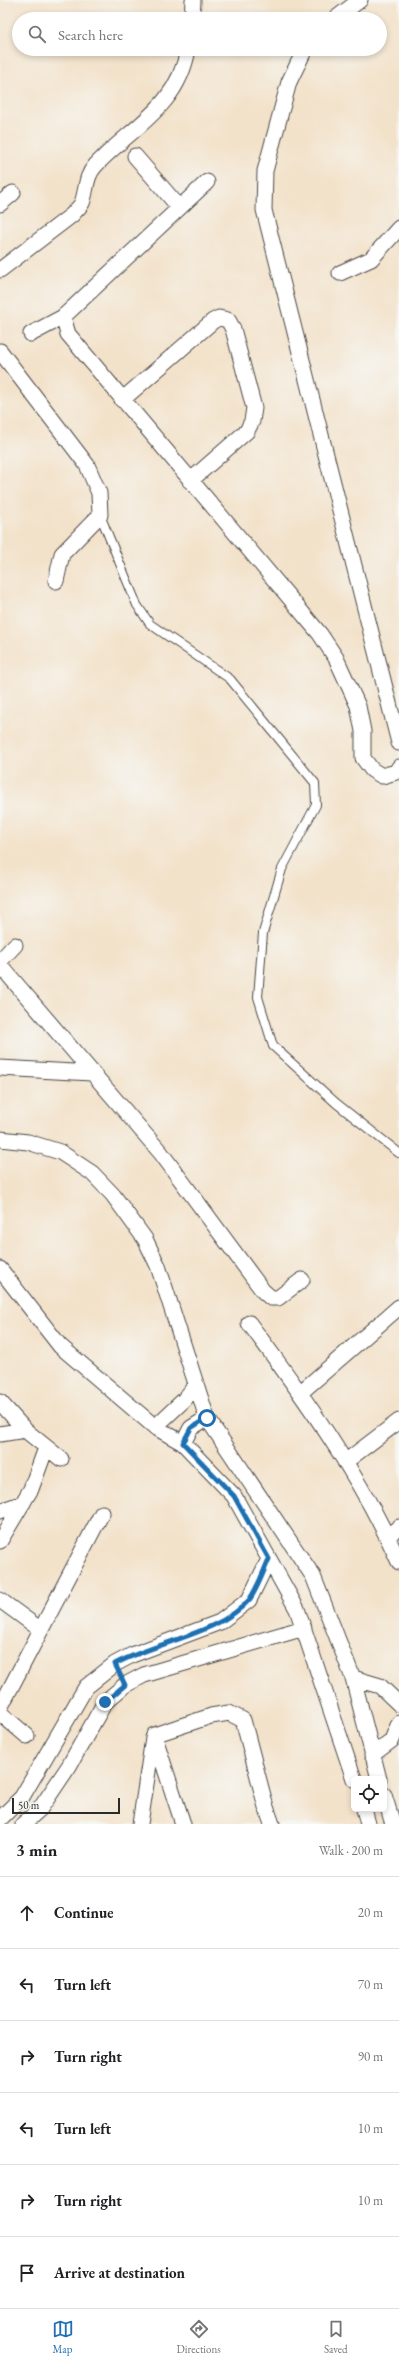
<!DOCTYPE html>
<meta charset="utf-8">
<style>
:root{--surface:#fff;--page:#f2f2f2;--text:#202124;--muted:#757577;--line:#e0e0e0;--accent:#1f6fb2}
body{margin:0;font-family:"EB Garamond",serif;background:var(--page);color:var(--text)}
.controls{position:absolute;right:12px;bottom:12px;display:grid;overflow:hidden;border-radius:6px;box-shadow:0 2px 6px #0003}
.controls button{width:36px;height:36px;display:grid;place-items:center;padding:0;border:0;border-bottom:1px solid var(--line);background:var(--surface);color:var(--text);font:20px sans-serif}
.scale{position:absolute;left:12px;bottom:10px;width:108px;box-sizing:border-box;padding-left:4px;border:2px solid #2b2b2b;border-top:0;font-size:11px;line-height:14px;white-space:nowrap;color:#2b2b2b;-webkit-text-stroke:3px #f6f6f2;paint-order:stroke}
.stop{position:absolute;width:12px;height:12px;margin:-9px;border:3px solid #1f6fb2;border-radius:50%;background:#fff}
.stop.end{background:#1f6fb2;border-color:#fff;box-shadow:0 1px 4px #0008}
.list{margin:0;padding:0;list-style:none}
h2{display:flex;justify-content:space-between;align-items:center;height:52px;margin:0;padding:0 16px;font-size:17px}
h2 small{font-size:13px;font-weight:400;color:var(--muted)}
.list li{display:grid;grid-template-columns:26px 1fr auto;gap:12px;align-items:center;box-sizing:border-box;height:72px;padding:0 16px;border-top:1px solid var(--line)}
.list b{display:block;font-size:15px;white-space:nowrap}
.list em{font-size:13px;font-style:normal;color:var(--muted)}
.icon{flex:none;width:22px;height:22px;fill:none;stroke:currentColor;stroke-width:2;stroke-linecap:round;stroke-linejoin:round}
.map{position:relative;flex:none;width:399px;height:1824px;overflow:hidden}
.search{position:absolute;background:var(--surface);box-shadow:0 2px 6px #0003;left:12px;right:12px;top:12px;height:44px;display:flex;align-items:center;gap:10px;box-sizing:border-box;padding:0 14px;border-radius:22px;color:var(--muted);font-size:15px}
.sheet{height:484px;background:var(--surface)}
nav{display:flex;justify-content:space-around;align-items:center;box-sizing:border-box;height:56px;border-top:1px solid var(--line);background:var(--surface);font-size:11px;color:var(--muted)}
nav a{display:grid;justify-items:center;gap:2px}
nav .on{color:var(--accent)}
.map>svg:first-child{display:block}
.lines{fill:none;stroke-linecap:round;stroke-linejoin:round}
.lane-casing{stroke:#494643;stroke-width:10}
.street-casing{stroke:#494643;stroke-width:17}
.lane{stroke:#fff;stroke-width:8}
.street{stroke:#fff;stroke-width:15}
.route{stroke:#1f6fb2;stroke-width:5}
</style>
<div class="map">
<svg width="399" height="1824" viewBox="0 0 399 1824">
<rect width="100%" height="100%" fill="#f6f6f2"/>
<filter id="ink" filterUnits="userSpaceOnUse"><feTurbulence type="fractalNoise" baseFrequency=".025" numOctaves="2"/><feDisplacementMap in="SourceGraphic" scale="8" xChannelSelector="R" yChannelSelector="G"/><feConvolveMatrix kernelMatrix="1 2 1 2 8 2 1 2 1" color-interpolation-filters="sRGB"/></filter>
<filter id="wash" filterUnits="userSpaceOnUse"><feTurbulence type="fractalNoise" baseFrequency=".012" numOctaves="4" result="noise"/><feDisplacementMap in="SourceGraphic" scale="16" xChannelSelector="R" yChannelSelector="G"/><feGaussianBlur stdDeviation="0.9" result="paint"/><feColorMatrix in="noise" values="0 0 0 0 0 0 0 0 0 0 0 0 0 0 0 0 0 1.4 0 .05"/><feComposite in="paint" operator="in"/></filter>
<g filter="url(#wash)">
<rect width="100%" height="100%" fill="#f3e2ca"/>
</g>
<g filter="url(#ink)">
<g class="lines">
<defs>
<path id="lane" d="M100 515 137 605 150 624 230 679 315 783 316 805 282 869 263 933 258 997 273 1046 336 1103 399 1153"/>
<path id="street" d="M192 19 193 0
M335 19 360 0
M305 49 289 82 265 171 264 210 399 743
M135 156 178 206
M0 204 13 193
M0 270 72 215C75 211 80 207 82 203 87 190 85 177 95 166 131 127 178 108 188 49
M340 273 371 259 399 228
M63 317 68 334 320 634 336 658 358 706 363 731V758L372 770 382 776 396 772 399 767
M31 334 63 317 207 182
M0 351 87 465 99 493 100 515 62 554 56 581
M122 400 213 321 219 318 228 320 233 329 254 408 252 421 247 431 190 481
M0 961 15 945
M0 965 161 1153 263 1291 271 1298H278L302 1280
M0 1068 92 1073
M0 1139 28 1142 60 1152 92 1173 113 1195 145 1239 158 1266 207 1418 313 1576 353 1678 379 1779
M0 1269 60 1346 155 1427 183 1443 234 1496 297 1609 354 1779
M249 1323C305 1398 361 1477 399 1562
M300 1393 399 1307
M0 1402 25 1430 61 1459
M155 1427 184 1400 196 1385
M0 1434 25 1430
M183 1443 191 1428 207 1418
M345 1462 399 1421
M0 1511 23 1503
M387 1537 399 1527
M0 1541 31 1489 46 1448
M0 1600 41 1630
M353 1678 380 1686 399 1704
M0 1708 102 1513
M0 1713 27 1736
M154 1735 211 1716 229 1713 243 1720 266 1807 272 1824
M154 1735 183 1824
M372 1755 392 1740 399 1723
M384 1795 393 1824
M364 1809 368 1824
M0 1819 22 1797 86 1687 115 1664 132 1655 220 1622 249 1600 269 1559
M23 1824 40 1809 69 1766 105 1702 125 1685 144 1675 304 1628
M140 1824 153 1738"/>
</defs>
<use href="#lane" class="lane-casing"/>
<use href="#street" class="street-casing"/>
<use href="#lane" class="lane"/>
<use href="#street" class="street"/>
</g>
</g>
<g class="lines" filter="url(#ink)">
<path class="route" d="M105 1702 125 1685 115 1664C153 1643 221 1633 249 1600 257 1590 263 1572 269 1559L234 1496 183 1443 191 1428 207 1418"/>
</g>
</svg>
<div class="controls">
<button><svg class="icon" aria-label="locate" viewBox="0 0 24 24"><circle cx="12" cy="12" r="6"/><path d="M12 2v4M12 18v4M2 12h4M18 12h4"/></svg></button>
</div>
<div class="scale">50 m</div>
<div class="stop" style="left:207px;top:1418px"></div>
<div class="stop end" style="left:105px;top:1702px"></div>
<div class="search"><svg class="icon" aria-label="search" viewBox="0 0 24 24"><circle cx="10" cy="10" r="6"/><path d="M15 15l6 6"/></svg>Search here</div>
</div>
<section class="sheet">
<h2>3 min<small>Walk · 200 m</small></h2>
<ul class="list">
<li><svg class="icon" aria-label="ahead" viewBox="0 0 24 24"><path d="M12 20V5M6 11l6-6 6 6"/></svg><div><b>Continue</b></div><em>20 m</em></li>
<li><svg class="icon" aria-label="left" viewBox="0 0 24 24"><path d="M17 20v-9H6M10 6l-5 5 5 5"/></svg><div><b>Turn left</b></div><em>70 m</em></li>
<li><svg class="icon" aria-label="right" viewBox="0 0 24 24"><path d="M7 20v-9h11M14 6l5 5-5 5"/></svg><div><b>Turn right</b></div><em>90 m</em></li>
<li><svg class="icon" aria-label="left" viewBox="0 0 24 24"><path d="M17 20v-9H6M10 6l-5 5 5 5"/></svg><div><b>Turn left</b></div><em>10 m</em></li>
<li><svg class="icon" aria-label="right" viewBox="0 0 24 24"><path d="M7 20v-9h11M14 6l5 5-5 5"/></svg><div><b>Turn right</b></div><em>10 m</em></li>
<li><svg class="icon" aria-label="arrive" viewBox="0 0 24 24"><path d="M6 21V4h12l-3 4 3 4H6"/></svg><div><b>Arrive at destination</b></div></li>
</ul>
</section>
<nav>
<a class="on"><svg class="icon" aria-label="map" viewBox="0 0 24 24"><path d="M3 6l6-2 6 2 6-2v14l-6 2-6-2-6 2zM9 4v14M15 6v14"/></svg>Map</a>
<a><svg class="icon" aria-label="directions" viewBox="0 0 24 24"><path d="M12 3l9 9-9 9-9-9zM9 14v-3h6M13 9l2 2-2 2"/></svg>Directions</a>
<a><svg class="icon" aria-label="saved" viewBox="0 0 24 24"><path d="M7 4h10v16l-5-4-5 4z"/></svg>Saved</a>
</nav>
